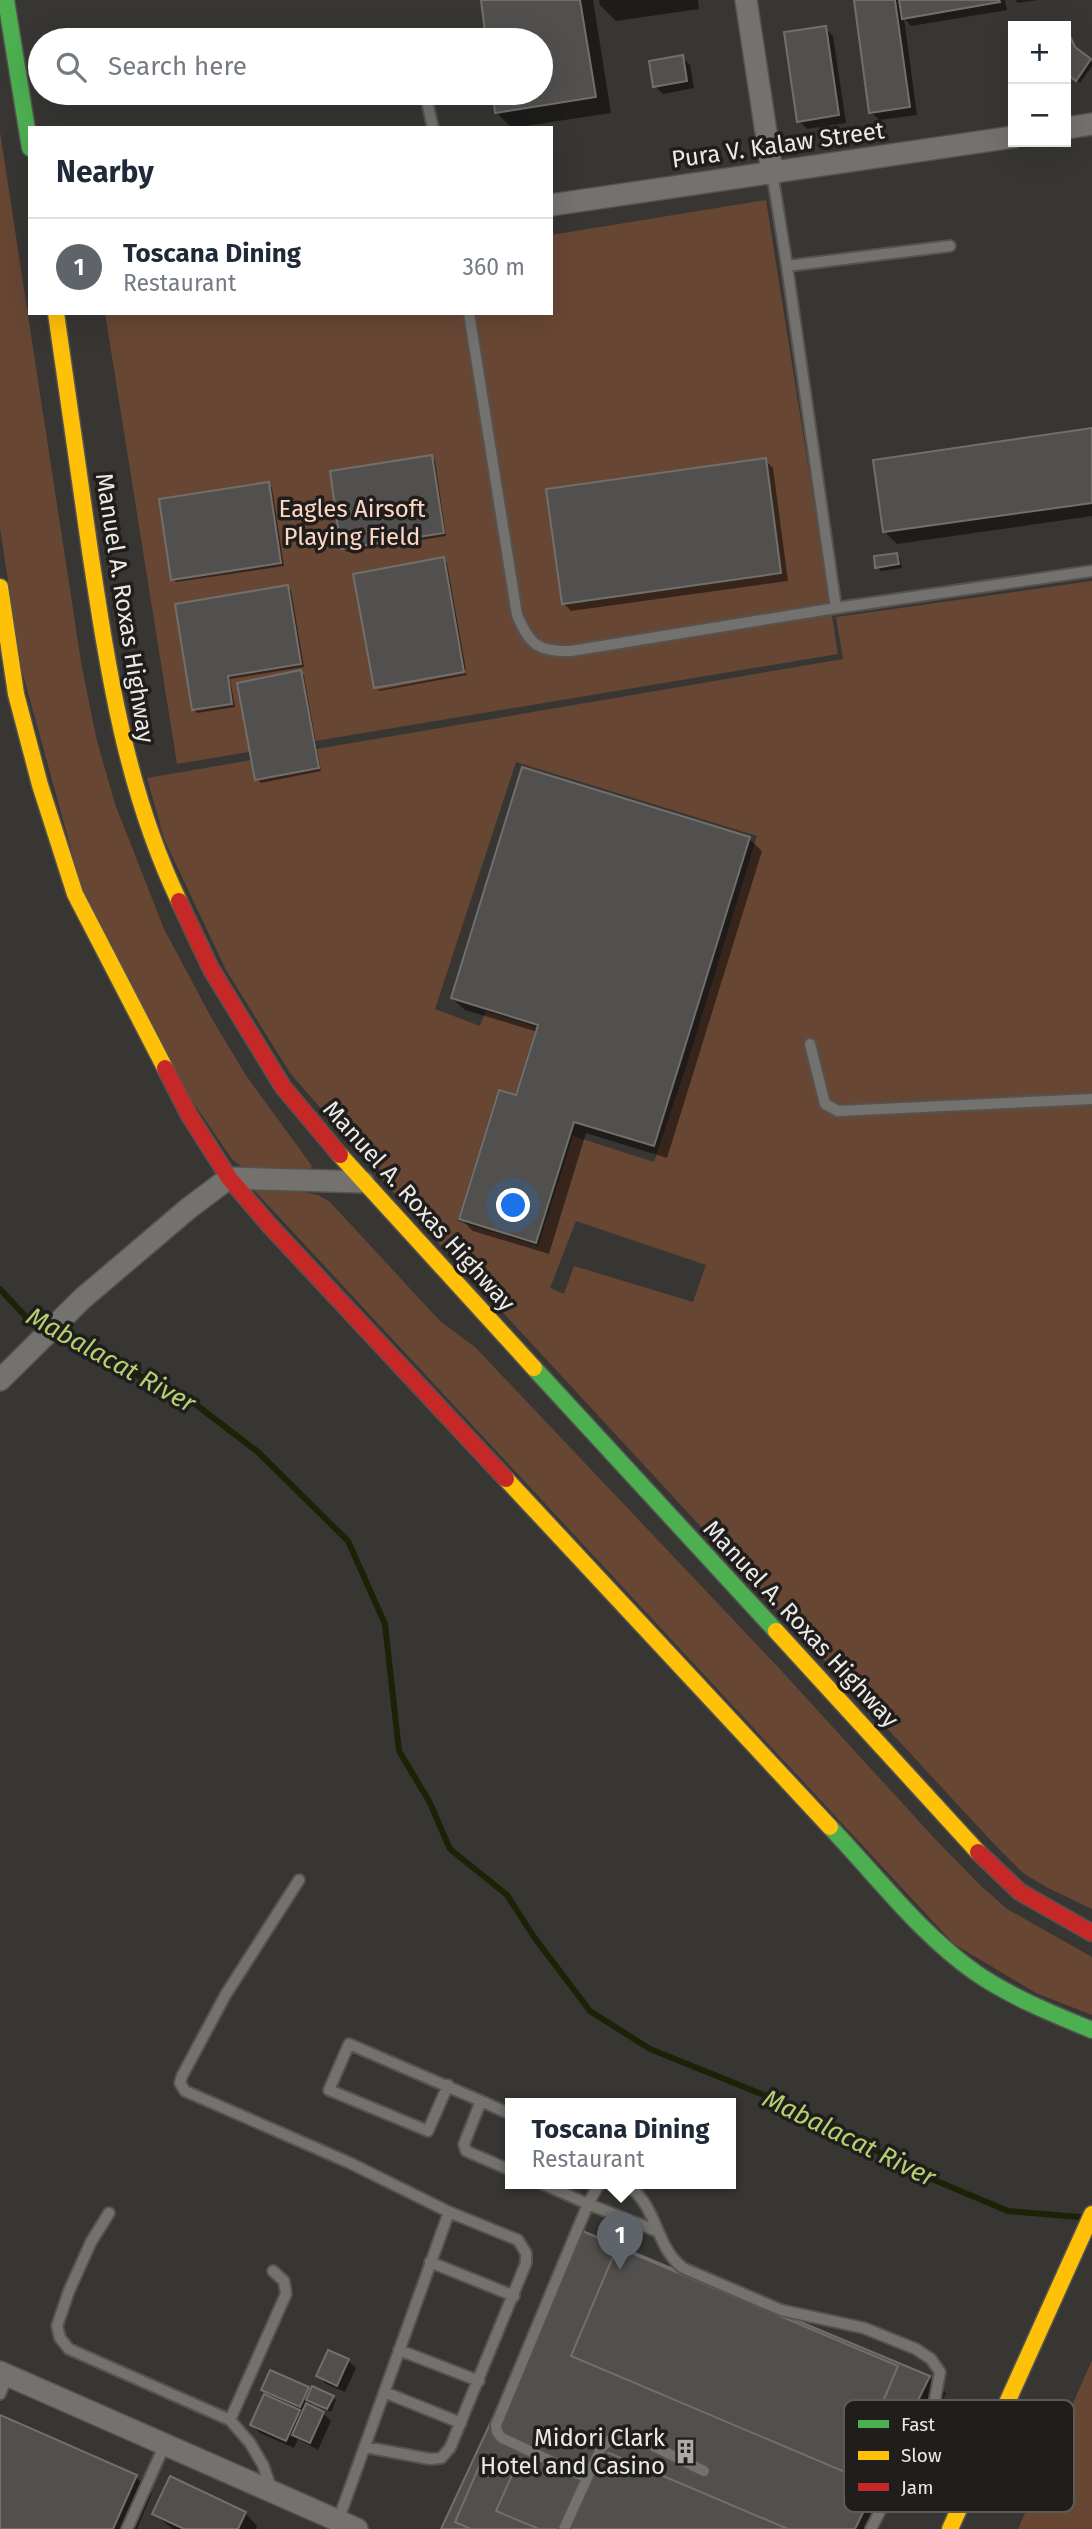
<!DOCTYPE html>
<meta charset="utf-8">
<style>
:root{--surface:#fff;--page:#f2f2f3;--text:#1f2937;--muted:#747a83;--line:#e0e1e3;--accent:#5e646a}
body{margin:0;font-family:"Fira Sans",sans-serif;background:var(--page);color:var(--text)}
.controls{position:absolute;right:21px;top:21px;display:grid;overflow:hidden;border-radius:0px;box-shadow:0 7px 28px #0002}
.controls button{width:63px;height:63px;display:grid;place-items:center;padding:0;border:0;border-bottom:2px solid var(--line);background:var(--surface);color:var(--text);font:35px sans-serif}
.you{position:absolute;left:514px;top:1206px;width:24px;height:24px;margin:-18px;border:5px solid #fff;border-radius:50%;background:#1a73e8;box-shadow:0 0 0 10px #1a73e833}
.badge{display:grid;place-items:center;width:46px;height:46px;border-radius:50%;background:var(--accent);color:#fff;font-size:23px;font-weight:700}
.pin{position:absolute;translate:-50% -58px;filter:drop-shadow(0 2px 4px #0008)}
.pin::after{content:'';position:absolute;top:37px;width:24px;height:21px;background:inherit;clip-path:polygon(0 0,100% 0,50% 100%)}
.popup{position:absolute;left:505px;top:2098px;width:231px;height:91px;box-sizing:border-box;display:grid;place-content:center;border-radius:0px;background:var(--surface);filter:drop-shadow(0 2px 5px #0005);font-size:23px;white-space:nowrap;color:var(--muted)}
.popup b{font-size:26px;color:var(--text)}
.popup::after{content:'';position:absolute;left:50%;top:100%;margin-left:-14px;border:14px solid transparent;border-top-color:var(--surface)}
.list{margin:0;padding:0;list-style:none}
h2{display:flex;justify-content:space-between;align-items:center;height:91px;margin:0;padding:0 28px;font-size:30px}
h2 small{font-size:23px;font-weight:400;color:var(--muted)}
.list li{display:grid;grid-template-columns:46px 1fr auto;gap:21px;align-items:center;box-sizing:border-box;height:98px;padding:0 28px;border-top:2px solid var(--line)}
.list b{display:block;font-size:26px;white-space:nowrap}
.list p{margin:0;font-size:23px;white-space:nowrap;color:var(--muted)}
.list em{font-size:23px;font-style:normal;color:var(--muted)}
.icon{flex:none;width:38px;height:38px;fill:none;stroke:currentColor;stroke-width:2;stroke-linecap:round;stroke-linejoin:round}
.map{position:relative;flex:none;width:1092px;height:2529px;overflow:hidden}
.search{position:absolute;background:var(--surface);box-shadow:0 7px 28px #0002;left:28px;top:28px;width:525px;height:77px;display:flex;align-items:center;gap:18px;box-sizing:border-box;padding:0 24px;border-radius:38px;color:var(--muted);font-size:26px}
.panel{position:absolute;background:var(--surface);box-shadow:0 7px 28px #0002;left:28px;top:126px;width:525px;height:189px;border-radius:0px}
.map>svg:first-child{display:block}
.green{fill:#684634;fill-rule:evenodd}
.shadow{fill:#0007}
.lines{fill:none;stroke-linecap:round;stroke-linejoin:round}
.stream{stroke:#1b2205;stroke-width:6}
.building{fill:#51504e;stroke:#706f6c;stroke-width:2}
.lane-casing{stroke:#545350;stroke-width:14}
.street-casing{stroke:#545350;stroke-width:24}
.fast-casing{stroke:#545350;stroke-width:19}
.slow-casing{stroke:#545350;stroke-width:19}
.jam-casing{stroke:#545350;stroke-width:19}
.lane{stroke:#73726f;stroke-width:10}
.street{stroke:#73726f;stroke-width:21}
.fast{stroke:#4caf50;stroke-width:16}
.slow{stroke:#ffc107;stroke-width:16}
.jam{stroke:#c62828;stroke-width:16}
.labels{text-anchor:middle;dominant-baseline:central;stroke-width:7;stroke-linejoin:round;paint-order:stroke}
.street-label{font-size:24px;fill:#ebeae7;stroke:#1f1e1c}
.park-label{font-size:24px;fill:#fed8c4;stroke:#1f1e1c}
.poi-label{font-size:24px;fill:#ebeae7;stroke:#1f1e1c;text-anchor:end}
.water-label{font-size:26px;font-style:italic;fill:#b5d06e;stroke:#1f1e1c}
.key{fill:#1f1e1c;stroke:#5c5b59;stroke-width:2}
.key-label{font-size:19px;fill:#ebeae7}
</style>
<div class="map">
<svg width="1092" height="2529" viewBox="0 0 1092 2529">
<rect width="100%" height="100%" fill="#383633"/>
<path class="green" d="M0 132 82 668 97 741 115 804 164 929 212 1019 247 1077 312 1166 310 1169C284 1172 253 1180 232 1159L184 1089 84 896 22 671 0 528Z
M766 200 838 654 177 764 105 313H551V235Z
M1092 581V1909L1046 1887 1023 1873 995 1845 434 1238 290 1073 226 970 164 839 147 778 843 659 836 617ZM516 762 757 836 688 1061 654 1162 573 1136 538 1246 457 1221 498 1089 515 1094 536 1027 486 1011 480 1026 435 1009ZM576 1221 706 1265 693 1302 574 1266 564 1294 550 1288Z
M289 1189 318 1195 330 1202 440 1321 476 1348 777 1666 936 1840 980 1885 1007 1909 1092 1957V2015L1036 1993 954 1944 254 1190Z
M1092 2360V2529H1018Z"/>
<path class="shadow" d="M482 0H593L611 113 512 128 497 113 494 93H541V40H488Z
M599 0H698L699 9 616 21 600 5Z
M856 0H1005L1007 10 911 26 904 18 917 115 879 120 871 112Z
M1015 0H1038L1018 3Z
M825 28 833 36 846 123 807 129 799 121Z
M1069 36 1077 51 1092 62V66L1080 83 1073 77 1066 84V40Z
M682 57 690 65 694 88 663 94 655 86Z
M1092 430V516L897 544 885 532Z
M431 457 435 460 446 536 347 552 343 548Z
M765 460 773 468 788 581 571 611 563 603Z
M269 484 272 488 284 566 176 582 172 579Z
M897 555 900 558 902 568 881 571 877 567Z
M443 559 447 563 466 670 376 688 355 575Z
M287 587 291 590 304 667 230 679 235 707 197 713 194 710Z
M300 672 304 676 321 771 261 783 257 779Z
M466 673 467 675 379 691 377 690Z
M749 839 762 851 667 1158 586 1133 549 1254 473 1231 461 1219 517 1098 538 1032 465 1010 452 998Z
M348 2361 356 2368 345 2392 326 2384 318 2376Z
M929 2377 946 2393 879 2529H443Z
M308 2389 311 2392 333 2397 336 2400 331 2412 313 2403 311 2407 323 2413 331 2421 318 2450 298 2439 294 2448 260 2433 252 2425 274 2400 263 2390Z
M0 2417 136 2477 152 2493 137 2529H0Z
M245 2513 257 2526 256 2529H173L154 2514Z"/>
<g class="lines">
<path class="stream" d="M0 1289 26 1317 91 1354 186 1397 258 1452 348 1541 385 1624 399 1751 429 1801 450 1849 507 1895 534 1937 590 2011 650 2049 786 2104 927 2177 1008 2211 1080 2217"/>
</g>
<path class="building" d="M481 0H580L596 97 495 113 493 93H541V40H486Z
M854 0H895L910 107 869 113Z
M899 0H999L1000 2 902 19Z
M826 26 839 115 797 122 784 32Z
M1069 34 1075 47 1091 59 1076 81 1068 75 1066 77V37Z
M683 55 687 81 653 87 649 61Z
M1092 428V503L883 532 873 460Z
M432 455 444 533 341 549 330 471Z
M766 458 781 573 562 604 546 489Z
M269 482 281 563 171 580 159 499Z
M897 553 899 564 875 568 874 556Z
M444 557 464 672 374 688 353 574Z
M288 585 301 664 228 676 232 704 192 710 175 604Z
M301 670 319 768 255 780 237 683Z
M522 767 750 837 654 1146 574 1122 536 1243 459 1219 499 1090 516 1095 538 1025 451 998Z
M580 2230 930 2376 855 2529H441Z
M617 2247 898 2366 852 2475 571 2356Z
M328 2350 349 2359 337 2386 316 2376Z
M270 2370 309 2387 300 2407 261 2390Z
M312 2386 334 2396 327 2409 306 2400Z
M264 2394 300 2410 286 2441 250 2425Z
M306 2403 324 2412 310 2443 292 2435Z
M0 2415 137 2475 113 2529H0Z
M602 2450 788 2529H568Z
M481 2462 512 2475 496 2511 539 2529H471L455 2522Z
M170 2476 246 2512 238 2529H184L152 2514Z"/>
<g class="lines">
<defs>
<path id="lane" d="M431 93 428 106 433 128
M772 172 787 266 950 246
M787 266 836 608 1092 571
M469 313 517 615C530 645 538 652 571 651L836 608
M810 1044 825 1104 838 1111 1092 1099
M299 1880 226 1994 182 2076 180 2083 185 2091 350 2163 449 2212 338 2521
M448 2085 428 2131 329 2090 349 2044 481 2101 464 2144 466 2151 510 2170
M481 2101 510 2114
M543 2184 588 2204 496 2425 497 2432 502 2438 587 2478 564 2529
M599 2184 588 2204 657 2231
M629 2184C633 2190 639 2195 643 2201 659 2224 660 2250 683 2268L781 2310 864 2328 916 2349 931 2359 940 2372 934 2404 993 2429
M109 2213 91 2242 69 2291 57 2326 60 2338 69 2349 230 2420 250 2443 263 2465 272 2491
M430 2262 514 2296
M399 2350 479 2381
M384 2392 461 2423
M0 2394 8 2375
M230 2420 286 2294 284 2281 273 2271
M365 2447 430 2459 441 2458 450 2448 526 2263V2253L518 2240 449 2212
M587 2478 601 2448 617 2434H626L635 2437 704 2471
M127 2529 165 2444
M871 2529 934 2404"/>
<path id="street" d="M746 0 772 172
M1066 128 1092 124
M551 205 1013 137
M0 1380 83 1298 189 1208 229 1178 363 1182
M0 2372 357 2529"/>
<path id="fast" d="M6 0 30 148
M534 1368 776 1631
M830 1827C876 1875 921 1935 976 1973 1011 1997 1053 2014 1092 2030"/>
<path id="slow" d="M56 313C67 392 79 471 90 551 108 671 126 790 179 901
M0 587 16 694 40 785 75 894 165 1068
M340 1155 534 1368
M506 1479 830 1827
M776 1631 978 1852
M950 2529 1092 2214"/>
<path id="jam" d="M179 901 211 969 283 1087 340 1155
M165 1068 189 1115 229 1178 270 1226 506 1479
M978 1852 1020 1892 1092 1933"/>
</defs>
<use href="#lane" class="lane-casing"/>
<use href="#street" class="street-casing"/>
<use href="#fast" class="fast-casing"/>
<use href="#slow" class="slow-casing"/>
<use href="#jam" class="jam-casing"/>
<use href="#lane" class="lane"/>
<use href="#street" class="street"/>
<use href="#fast" class="fast"/>
<use href="#slow" class="slow"/>
<use href="#jam" class="jam"/>
</g>
<defs>
<symbol id="building-bare" viewBox="-9 -9 18 18"><path d="M-4-6H4V6H1V3H-1V6H-4ZM-2.5-4.3h1.7v1.8h-1.7ZM.8-4.3h1.7v1.8H.8ZM-2.5-1h1.7V.8h-1.7ZM.8-1h1.7V.8H.8Z" fill="#acaba8" stroke="#1f1e1c" stroke-width="2.5" paint-order="stroke"/></symbol>
</defs>
<g fill-rule="evenodd">
<use href="#building-bare" x="668" y="2434" width="35" height="35"/>
</g>
<g class="labels">
<g class="street-label">
<text transform="translate(778 145) rotate(-8)">Pura V. Kalaw Street</text>
<text transform="translate(125 608) rotate(81)">Manuel A. Roxas Highway</text>
<text transform="translate(419 1206) rotate(48)">Manuel A. Roxas Highway</text>
<text transform="translate(801 1624) rotate(47)">Manuel A. Roxas Highway</text>
</g>
<g class="park-label">
<text x="352" y="509">Eagles Airsoft<tspan x="352" dy="28">Playing Field</tspan></text>
</g>
<g class="poi-label">
<text x="665" y="2438">Midori Clark<tspan x="665" dy="28">Hotel and Casino</tspan></text>
</g>
<g class="water-label">
<text transform="translate(111 1360) rotate(29)">Mabalacat River</text>
<text transform="translate(849 2138) rotate(26)">Mabalacat River</text>
</g>
</g>
<rect x="844" y="2400" width="230" height="112" rx="10" class="key"/>
<rect x="858" y="2420" width="31" height="8" fill="#4caf50"/>
<rect x="858" y="2451" width="31" height="9" fill="#ffc107"/>
<rect x="858" y="2483" width="31" height="8" fill="#c62828"/>
<g class="key-label">
<text x="901" y="2431">Fast</text>
<text x="901" y="2462">Slow</text>
<text x="901" y="2494">Jam</text>
</g>
</svg>
<div class="controls">
<button>+</button>
<button>−</button>
</div>
<div class="you"></div>
<div class="pin badge" style="left:620px;top:2270px">1</div>
<div class="popup"><b>Toscana Dining</b>Restaurant</div>
<div class="search"><svg class="icon" aria-label="search" viewBox="0 0 24 24"><circle cx="10" cy="10" r="6"/><path d="M15 15l6 6"/></svg>Search here</div>
<section class="panel">
<h2>Nearby<small></small></h2>
<ul class="list">
<li><span class="badge">1</span><div><b>Toscana Dining</b><p>Restaurant</p></div><em>360 m</em></li>
</ul>
</section>
</div>
